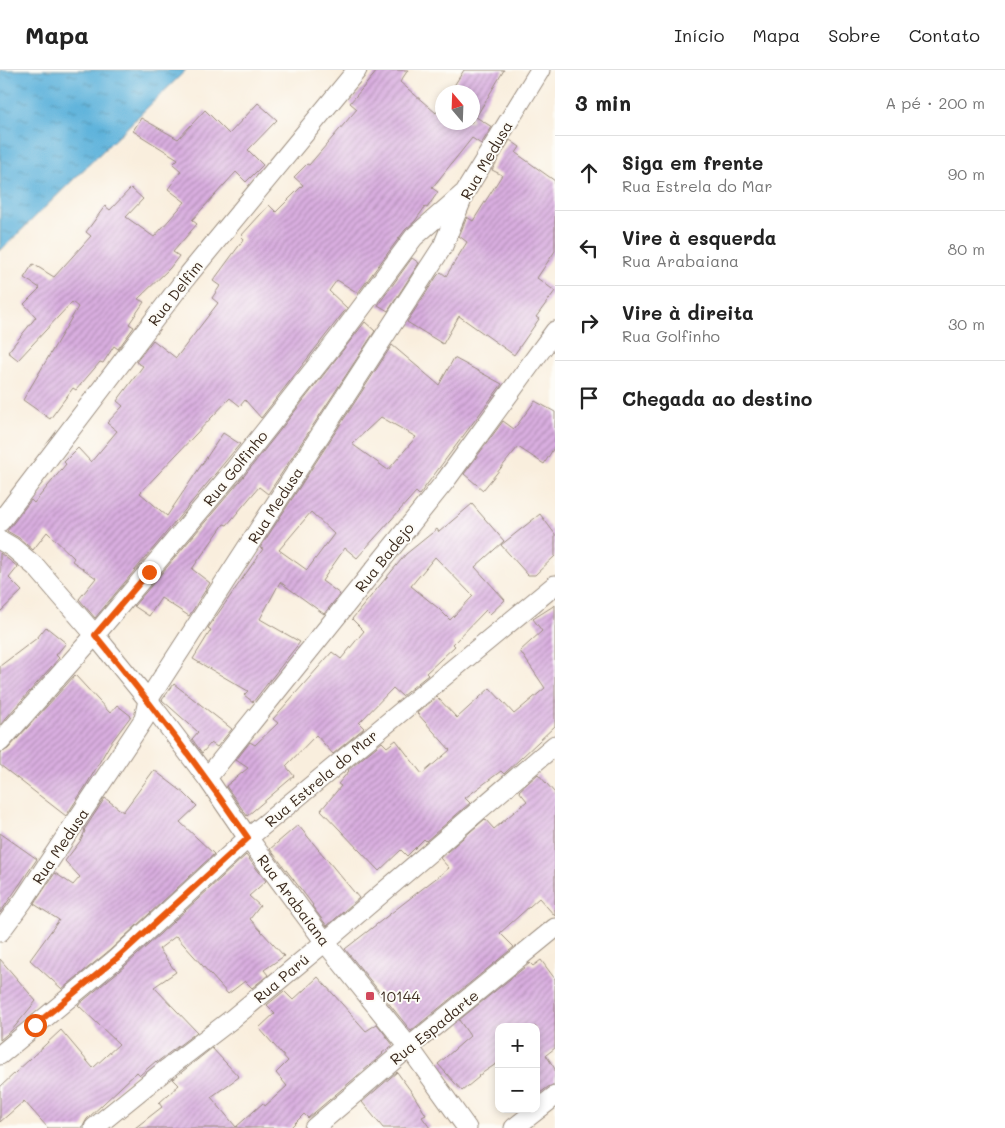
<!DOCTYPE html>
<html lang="pt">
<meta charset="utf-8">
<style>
:root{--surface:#fff;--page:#f6f6f6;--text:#222;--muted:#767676;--line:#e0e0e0}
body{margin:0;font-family:Mali,sans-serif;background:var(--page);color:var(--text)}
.controls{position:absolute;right:15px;bottom:15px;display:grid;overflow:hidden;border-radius:10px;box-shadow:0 2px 8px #0003}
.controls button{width:45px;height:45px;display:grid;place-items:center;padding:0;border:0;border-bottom:1px solid var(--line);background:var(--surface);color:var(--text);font:25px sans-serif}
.compass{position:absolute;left:435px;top:15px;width:45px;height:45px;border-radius:50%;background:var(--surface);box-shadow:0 2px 8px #0003;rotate:341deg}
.stop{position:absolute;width:15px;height:15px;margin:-11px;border:4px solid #ea580c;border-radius:50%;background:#fff}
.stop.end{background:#ea580c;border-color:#fff;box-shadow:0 1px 5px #0008}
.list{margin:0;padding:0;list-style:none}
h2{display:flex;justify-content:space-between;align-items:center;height:65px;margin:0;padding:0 20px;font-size:21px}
h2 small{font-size:16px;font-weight:400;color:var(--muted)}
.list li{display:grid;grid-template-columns:32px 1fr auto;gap:15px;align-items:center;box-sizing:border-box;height:75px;padding:0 20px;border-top:1px solid var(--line)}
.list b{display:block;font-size:19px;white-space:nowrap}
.list p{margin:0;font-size:16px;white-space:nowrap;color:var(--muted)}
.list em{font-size:16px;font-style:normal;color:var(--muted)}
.icon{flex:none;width:28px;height:28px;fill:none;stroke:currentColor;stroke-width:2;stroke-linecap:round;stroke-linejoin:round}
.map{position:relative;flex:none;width:555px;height:1058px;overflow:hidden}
header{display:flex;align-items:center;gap:30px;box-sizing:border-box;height:70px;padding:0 25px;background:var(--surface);border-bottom:1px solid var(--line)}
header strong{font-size:24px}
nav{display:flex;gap:28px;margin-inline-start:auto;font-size:18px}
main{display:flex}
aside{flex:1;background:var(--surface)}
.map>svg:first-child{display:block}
.water{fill:url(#water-ripples);stroke:#4c6e7c}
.building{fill:url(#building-hatch);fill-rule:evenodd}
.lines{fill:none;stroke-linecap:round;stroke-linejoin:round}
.minor-casing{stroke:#9a8c7e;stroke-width:21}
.minor{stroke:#fff;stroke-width:19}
.route{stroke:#ea580c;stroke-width:6}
.poi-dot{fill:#d1495b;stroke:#fdfcf7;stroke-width:2}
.labels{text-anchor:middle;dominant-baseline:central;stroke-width:4;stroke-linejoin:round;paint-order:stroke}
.street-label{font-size:15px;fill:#3b2a1e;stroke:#fdfcf7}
.poi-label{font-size:15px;fill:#3b2a1e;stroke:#fdfcf7;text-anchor:start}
</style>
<header>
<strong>Mapa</strong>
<nav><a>Início</a><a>Mapa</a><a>Sobre</a><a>Contato</a></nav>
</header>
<main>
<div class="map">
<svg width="555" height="1058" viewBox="0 0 555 1058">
<defs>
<pattern id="water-ripples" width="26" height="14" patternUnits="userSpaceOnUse" patternTransform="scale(1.25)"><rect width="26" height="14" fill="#5eb3db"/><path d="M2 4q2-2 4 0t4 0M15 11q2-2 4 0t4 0" fill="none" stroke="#4f92b1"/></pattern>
<pattern id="building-hatch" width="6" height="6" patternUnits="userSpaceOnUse" patternTransform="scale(1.25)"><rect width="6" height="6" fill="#d9aee0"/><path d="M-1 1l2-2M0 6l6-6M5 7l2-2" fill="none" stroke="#b18eb5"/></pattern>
</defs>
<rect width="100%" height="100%" fill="#fdfcf7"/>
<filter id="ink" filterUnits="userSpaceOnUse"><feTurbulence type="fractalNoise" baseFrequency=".02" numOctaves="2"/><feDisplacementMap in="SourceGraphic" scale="10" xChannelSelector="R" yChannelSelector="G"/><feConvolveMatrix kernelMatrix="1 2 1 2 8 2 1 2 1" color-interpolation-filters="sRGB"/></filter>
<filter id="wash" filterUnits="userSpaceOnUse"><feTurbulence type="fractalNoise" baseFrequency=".0096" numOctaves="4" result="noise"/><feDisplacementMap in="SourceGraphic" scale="20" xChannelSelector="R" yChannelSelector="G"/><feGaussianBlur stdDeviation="1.12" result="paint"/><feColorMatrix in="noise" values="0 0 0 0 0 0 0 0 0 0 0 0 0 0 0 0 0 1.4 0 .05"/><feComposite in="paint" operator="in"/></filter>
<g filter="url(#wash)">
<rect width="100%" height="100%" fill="#f9eedd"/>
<path class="water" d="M0 0H186L0 181Z"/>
<g id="blocks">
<path class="building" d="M378 0H408L400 12 436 43 442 33V52H472V22H450L464 0H504L476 47 492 57 481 74 472 68 432 118 438 122 427 138 425 137 415 151 405 160 358 223 337 210 329 221 347 238 261 348 245 330 240 336 230 328 140 423 167 446 223 363 240 374 95 548 79 529 96 508 72 491 74 488 47 462 33 480 19 468 7 461 31 430 34 433 66 394 64 392 78 378 91 392 117 361 107 353 123 336 117 331 143 296 136 292 153 270 176 288 218 233 212 228 220 216 213 211 244 169 241 166 269 135 276 142 303 115 294 107 307 94 309 95 357 39 350 33Z
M258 33 277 50 248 80 263 95 246 112 236 102 192 150 197 154 173 182 179 186 170 198 138 229 144 232 129 254 134 257 118 279 114 276 103 293 100 292 76 320 73 318 50 349 23 330 78 237 72 232 18 290 8 282 36 247 24 234 40 218 24 208 33 194 54 207 91 166 86 162 105 136 110 140 131 118 143 129 126 147 154 167 185 132 168 119 181 101 173 94 178 89 133 61 141 48 178 69 205 40 229 64Z
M510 70 520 77 516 83 555 111V181L537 208 555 221 536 247 539 249 514 285 459 246 443 274 407 252 437 206 441 202 446 206 467 172 459 166 467 147 473 151 502 105 492 100Z
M412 188 419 193 388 241 378 235Z
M365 252 375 261 268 424 259 417 227 455 224 454 192 499 210 513 189 546 161 528 149 546 134 536 244 406Z
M392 275 439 315 454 288 502 314 419 425 416 422 357 488 345 478 322 511 340 524 324 544 280 512 260 549 300 572 253 632 244 625 248 621 193 589 211 560 208 558 263 479 260 478ZM381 347 416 367 388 400 352 374ZM311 442 334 464 307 500 279 480Z
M535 331 555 342V376L544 394 518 377 483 420 464 404 503 351 514 359Z
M472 434 504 471 475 497 505 530 490 544 486 540 453 574 455 576 426 603 428 605 402 626 393 618 359 653 364 658 333 684 316 665 286 696 294 706 247 746 226 716 248 698 236 690 250 672 255 675 278 653 273 649 332 582 341 589 364 561 352 549 406 484 437 459 439 462ZM435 487 473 526 450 550 438 538 411 516Z
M540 444 555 464V486L535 505H528L501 475Z
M0 483 18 497 9 508 22 521 0 542Z
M555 535V656L504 704 501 701 465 728 470 733 426 771 424 769 407 786 401 780 379 801 321 740 341 716 338 714 349 701 348 700 382 672 387 677 396 670 422 704 450 680 417 643 437 627 457 648 490 618 514 644 545 618 520 581 542 561 533 549Z
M46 557 66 573 56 585 59 588 0 655V596L37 568Z
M75 605 110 643 117 635 131 646 110 674 87 714 66 746 0 695V683L8 679Z
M174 614 232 659 217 677 211 673 202 683 192 669 198 662 162 630Z
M154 700 184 723 197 736 180 752 214 784 110 880 62 919 30 890 59 850 34 834 55 803 73 815 80 807 65 791 81 770 85 761 84 760 105 728 123 742Z
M538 704 555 723V846L539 828 500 863 514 877 411 961 345 879 449 798 440 788 485 749 494 759 527 731 519 721Z
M298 755 359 828 327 856 312 836 313 835 270 779Z
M0 763 37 789 0 843Z
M246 785 266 811 249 826 260 836 250 849 284 886 264 900 268 905 252 918 245 911 228 924 176 866 159 879 176 902 154 917 197 962 157 992 156 991 140 1005 137 1002 87 1049 82 1058H48L24 1031 0 1052V1017L61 960 93 998 119 974 78 935 125 896Z
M0 889 36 931 12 960 0 970Z
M541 890 555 909V978L546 985 555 999V1014L548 1017 536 1026V957H499V992L478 1006 479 1007 462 1021 438 994 470 966 459 950 530 893 533 896Z
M318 907 366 961 377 954 393 975 382 983 383 984 308 1048 304 1044 290 1058H135L162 1037 159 1033 179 1015 173 1009 212 978 239 1007 211 1027 236 1057 263 1033 265 1036 287 1016 276 1003 288 991 259 958 275 943 267 935 284 921 293 930Z
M397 1002 413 1024 426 1045 422 1047 430 1058H383L362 1032Z"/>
</g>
</g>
<g filter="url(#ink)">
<use href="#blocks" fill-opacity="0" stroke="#9a8c7e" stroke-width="1"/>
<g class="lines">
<defs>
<path id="minor" d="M0 452 189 204 357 0
M0 470 12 477 37 498 95 565 148 630 207 708 248 768 325 872 409 977 467 1058
M0 672 95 565 235 399 341 265 414 167 463 124
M207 708 446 410 555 261
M0 862 23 831 144 649 148 630 443 176 465 122 540 0
M0 985 117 888 248 768 555 515
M94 1058 168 998 232 949 325 872 555 675
M314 1058 409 977 555 858
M514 1058 555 1026"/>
</defs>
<use href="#minor" class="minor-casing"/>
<use href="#minor" class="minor"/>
</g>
</g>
<g class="lines" filter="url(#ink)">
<path class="route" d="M35 955 117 888 248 768C200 698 149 631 95 565L149 502"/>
</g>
<rect class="poi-dot" x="365" y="921" width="10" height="10" rx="2.5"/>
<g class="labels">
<g class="street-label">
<text transform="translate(486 90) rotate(-60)">Rua Medusa</text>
<text transform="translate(175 223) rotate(-52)">Rua Delfim</text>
<text transform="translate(235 398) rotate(-51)">Rua Golfinho</text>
<text transform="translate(275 435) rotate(-57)">Rua Medusa</text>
<text transform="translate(384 487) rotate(-51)">Rua Badejo</text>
<text transform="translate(321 708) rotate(-40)">Rua Estrela do Mar</text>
<text transform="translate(60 776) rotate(-56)">Rua Medusa</text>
<text transform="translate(294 830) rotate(53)">Rua Arabaiana</text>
<text transform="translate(281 908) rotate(-40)">Rua Parú</text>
<text transform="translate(434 957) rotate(-39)">Rua Espadarte</text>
</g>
<g class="poi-label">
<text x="380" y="926">10144</text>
</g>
</g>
</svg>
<div class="controls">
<button>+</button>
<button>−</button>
</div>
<svg class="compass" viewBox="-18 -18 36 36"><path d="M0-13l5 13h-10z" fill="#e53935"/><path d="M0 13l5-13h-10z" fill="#767676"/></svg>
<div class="stop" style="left:35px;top:955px"></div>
<div class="stop end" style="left:149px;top:502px"></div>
</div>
<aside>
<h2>3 min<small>A pé · 200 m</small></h2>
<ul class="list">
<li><svg class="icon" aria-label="ahead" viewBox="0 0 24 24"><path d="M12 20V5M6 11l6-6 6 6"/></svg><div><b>Siga em frente</b><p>Rua Estrela do Mar</p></div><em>90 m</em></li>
<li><svg class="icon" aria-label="left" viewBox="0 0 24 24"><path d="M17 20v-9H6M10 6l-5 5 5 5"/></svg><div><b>Vire à esquerda</b><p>Rua Arabaiana</p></div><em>80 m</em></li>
<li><svg class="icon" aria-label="right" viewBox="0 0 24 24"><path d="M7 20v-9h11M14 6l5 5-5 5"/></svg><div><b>Vire à direita</b><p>Rua Golfinho</p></div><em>30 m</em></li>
<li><svg class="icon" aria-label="arrive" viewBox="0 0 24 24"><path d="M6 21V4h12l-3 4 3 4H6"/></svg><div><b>Chegada ao destino</b></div></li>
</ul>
</aside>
</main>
